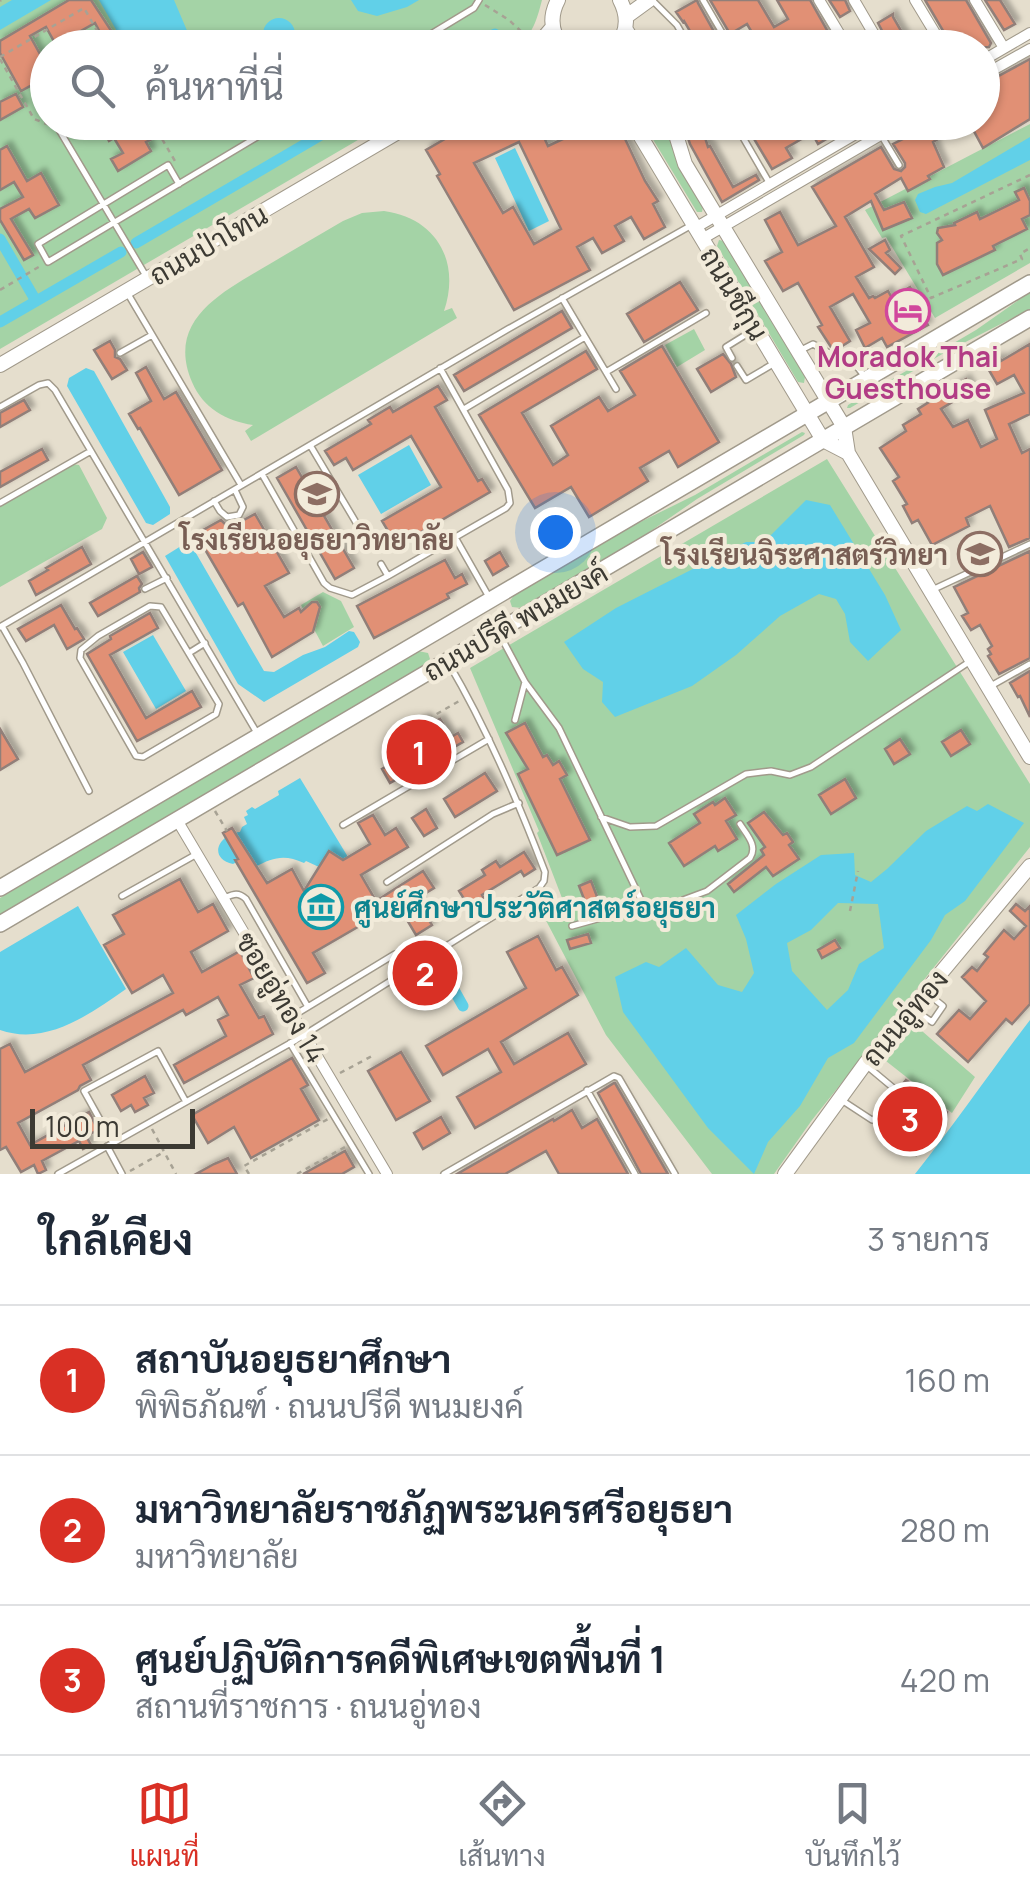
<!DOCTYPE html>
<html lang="th">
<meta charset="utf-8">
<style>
:root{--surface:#fff;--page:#f6f6f7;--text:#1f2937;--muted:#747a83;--line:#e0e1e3;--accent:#d93025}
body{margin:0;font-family:Manrope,Sarabun,sans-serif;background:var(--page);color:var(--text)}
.scale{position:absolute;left:30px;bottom:25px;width:165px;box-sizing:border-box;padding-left:10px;border:5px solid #3c3a33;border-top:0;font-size:28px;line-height:35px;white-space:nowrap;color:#3c3a33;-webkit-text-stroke:8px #f2ebda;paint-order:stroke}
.you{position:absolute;left:555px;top:532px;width:35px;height:35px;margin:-25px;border:8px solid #fff;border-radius:50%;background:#1a73e8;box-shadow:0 0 0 15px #1a73e833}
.badge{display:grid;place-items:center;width:65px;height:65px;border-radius:50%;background:var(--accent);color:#fff;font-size:32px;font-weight:700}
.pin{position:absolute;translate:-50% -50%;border:5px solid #fff;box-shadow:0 2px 10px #0006}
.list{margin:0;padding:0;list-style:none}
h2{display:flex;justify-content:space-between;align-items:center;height:130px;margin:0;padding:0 40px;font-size:42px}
h2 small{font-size:32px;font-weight:400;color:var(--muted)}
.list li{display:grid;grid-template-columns:65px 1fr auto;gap:30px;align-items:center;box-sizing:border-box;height:150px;padding:0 40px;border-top:2px solid var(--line)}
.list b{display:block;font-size:38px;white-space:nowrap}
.list p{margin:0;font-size:32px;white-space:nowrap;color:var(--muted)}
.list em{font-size:32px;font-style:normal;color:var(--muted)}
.icon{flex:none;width:55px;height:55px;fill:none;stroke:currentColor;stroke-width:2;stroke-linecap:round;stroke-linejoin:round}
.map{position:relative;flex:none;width:1030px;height:1174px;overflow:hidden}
.search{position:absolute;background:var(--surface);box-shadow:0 2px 8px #0004;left:30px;right:30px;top:30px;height:110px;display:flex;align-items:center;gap:25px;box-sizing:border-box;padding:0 35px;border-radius:55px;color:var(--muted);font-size:38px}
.sheet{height:580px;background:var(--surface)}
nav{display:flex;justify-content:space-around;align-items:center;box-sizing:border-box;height:140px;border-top:2px solid var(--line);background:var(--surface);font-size:28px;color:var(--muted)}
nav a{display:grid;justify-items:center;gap:5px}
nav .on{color:var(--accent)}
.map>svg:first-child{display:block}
.green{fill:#a4d3a6}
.water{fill:#61d0e8;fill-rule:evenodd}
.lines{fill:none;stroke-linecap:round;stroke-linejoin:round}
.canal{stroke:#61d0e8;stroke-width:11}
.building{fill:#e19075;stroke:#917f79;stroke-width:2.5;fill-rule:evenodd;filter:url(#shadow)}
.lane-casing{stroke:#a19a8b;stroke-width:8}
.street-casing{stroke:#a19a8b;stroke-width:12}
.secondary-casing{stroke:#a19a8b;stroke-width:16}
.primary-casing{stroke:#a19a8b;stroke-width:18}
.path{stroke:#a7a294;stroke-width:2.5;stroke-dasharray:5 5;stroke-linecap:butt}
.lane{stroke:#fff;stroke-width:5}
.street{stroke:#fff;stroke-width:10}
.secondary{stroke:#fff;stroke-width:14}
.primary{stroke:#fff;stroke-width:15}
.labels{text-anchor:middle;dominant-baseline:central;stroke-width:8;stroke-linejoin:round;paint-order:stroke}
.street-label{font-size:28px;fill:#3c3a33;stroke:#f2ebda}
.hotel-label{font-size:28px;font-weight:bold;fill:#b23c85;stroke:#f2ebda}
.education-label{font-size:28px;font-weight:bold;fill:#785e54;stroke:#f2ebda}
.culture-label{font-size:28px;font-weight:bold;fill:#0d838f;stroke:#f2ebda;text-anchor:start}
</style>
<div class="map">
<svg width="1030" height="1174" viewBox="0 0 1030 1174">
<defs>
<filter id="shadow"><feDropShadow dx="4.5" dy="-4.5" stdDeviation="2.5" flood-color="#0004"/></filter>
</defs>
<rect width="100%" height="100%" fill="#e5decd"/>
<path class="green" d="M0 0H542C537 19 533 36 515 47L48 48V122L387 123 0 349Z
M643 123H665L676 158 703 207 702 212H697Z
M1030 124V263L935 318 886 237 882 238 865 210Z
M384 211C436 218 461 261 444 311L452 308 457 318 251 441 245 431 253 425C226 421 203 408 192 382 165 319 225 291 268 265 293 250 318 236 343 221L362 213Z
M719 240 724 241 805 377 804 383 798 382 717 246Z
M1030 292V309L944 353 850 408H847L848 405 976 330Z
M694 329 705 350 677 367 665 345Z
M802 432 805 433 804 435 697 499 632 544 522 608 512 607 510 601 514 595 624 530 695 495Z
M827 459 1030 784V847L812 1120 774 1174H712L606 1035 541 911 562 898 537 833 539 831 470 668Z
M72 464 79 465 107 518 102 529 0 587V505Z
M323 592 341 601 354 627 323 646 301 605Z
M418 651 428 653 430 659 426 665 0 916V898Z
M915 1025 975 1077 952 1113 886 1061Z"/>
<path class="water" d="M12 0H51L0 30V7Z
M99 0H174L194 47H126Z
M351 0H419L407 7 377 16 358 11Z
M263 34a16 16 0 1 1 32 0a16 16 0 1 1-32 0Z
M1030 137V160L926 214 920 212 915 200 918 194 935 187 952 183Z
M515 148 549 221 529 231 495 158Z
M86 368 94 371 170 507V514L153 525 146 523 67 386 69 378Z
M409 445 431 485 381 514 358 475Z
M806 500 830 505 885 595 901 630 868 661 850 642 845 614 836 599 819 594 780 616 736 655 692 686 615 717 602 702 603 682 583 669 564 642 616 608 746 542H764Z
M189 541 264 671 274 672 303 655 325 647 349 631 354 632 360 642 358 647 264 702 238 684 165 556Z
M153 635 186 691 156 709 123 652Z
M300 778 348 857 343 860 329 851 319 867 306 861 304 863C285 854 273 857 255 867L248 856 233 864C207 858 219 834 240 832L242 827 247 824 244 817 248 815 246 811 252 807 255 809 279 795 278 791Z
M988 804 1024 823 965 901 945 915 931 940 854 1043 828 1058 800 1106 768 1142 754 1174 708 1128 623 1012 615 977 646 962 659 967 686 948 718 985 742 992 754 973 746 939 736 915 776 884 821 855 854 853 855 875 871 882 887 869 926 831 967 806 977 811ZM838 903 878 904 884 948 859 964 848 990 827 1010 792 971 787 943 811 930Z
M78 906 126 989C89 1015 46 1046 0 1030V952Z
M1030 1020V1174H915C955 1124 991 1071 1030 1020Z"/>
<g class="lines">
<path class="canal" d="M472 48 495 34
M0 239 36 301
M136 243 343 122
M0 322 121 252
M444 972 463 1006"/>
</g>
<path class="building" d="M69 0H91L114 35 104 40 95 23 56 45 46 27 30 36 45 63 48 61V76L21 91 0 53V41Z
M697 0 698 3 723 48H700L684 21 683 22 676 12Z
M710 0H758L774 27 788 19 777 0H810L837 48H746L757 41 747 24 730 34Z
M829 0H845L850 11 840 17Z
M925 0H966L991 43 989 47 953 48Z
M985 0H1000L1015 24 1004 30Z
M893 14V17L911 48H891L878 23Z
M1030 59V119L983 148 969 122H982V85Z
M16 94 23 107 0 120V102Z
M99 122H150L158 136 146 142 151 151 118 171 111 159 123 153 114 138 109 141Z
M474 122H537L548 146 599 122H617L645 181 658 201 653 204 665 227 644 239 631 217 615 226 624 241 602 253 593 238 577 247 590 270 514 310 437 176 440 174 426 150ZM519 142 561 229 534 244 513 207 503 213 474 163Z
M695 122H700L708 147 710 146 733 187 756 175 759 180 722 202 690 144 684 126Z
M744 122H771L777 132 794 122H850L827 136 828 138 818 144 812 133 786 148 792 158 772 169Z
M926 122H967L933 142 944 167 928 176 930 179 908 191 901 178 875 194 884 210 904 202 912 218 883 230 871 201 845 217 874 267 856 277 869 298 873 296 875 298 888 291 892 298 910 287 926 314 923 316 928 325 887 347 882 338 865 348 856 330 870 323 853 294 830 307 850 341 839 348 831 347 818 327 822 325 798 283 783 291 765 261 782 252 765 220 780 212 798 245 836 226 812 187 881 147 894 169 901 171 905 167V163L893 144 911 135 909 132Z
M7 146 27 181 41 173 59 205 35 218 29 209 11 219 33 255 24 260 0 220V209L23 197 14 182 0 190V150Z
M1024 188 1030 201V215L1022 219 1027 229 993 246 995 250 943 275 937 264V243L942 240 937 233 938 228 955 225 954 223 977 212 980 219 1019 200 1015 192Z
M885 240 890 250 886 253 901 268 895 274 869 249Z
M680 282 698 310 644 342 627 314Z
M562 311 572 328 464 391 454 375Z
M110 341 115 350V357L120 359 127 370 112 379 94 350Z
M1030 344V414L1009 424 1022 453 1030 449V538L1009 547 990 506 966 518 969 526 932 545 918 520 912 523 903 506 907 504 893 481 899 477 880 448 906 431 903 425 921 414 918 409 966 379 972 390 941 409 953 427 968 420 981 447 997 439 985 410 1024 393 1014 375 997 384 986 365 1000 358 1001 361Z
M662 346 719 442 678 467 669 451 640 468 648 481 589 517 571 487 535 508 479 415 586 351 597 369 522 413 553 465 568 455 551 426 599 397 608 411 635 395 620 371Z
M723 354 731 364 736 377 711 392 697 369Z
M146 367 164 399 176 392 222 470 179 495 140 428 138 429 129 414 151 401 136 373Z
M438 386 447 400 435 407 478 481 482 479 490 492 397 546 382 521 441 487 411 436 353 470 346 458 334 465 325 451 371 424 368 420 390 407 393 412Z
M24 400 30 410 0 427V413Z
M42 449 48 460 0 487V472Z
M296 467 354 568 335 579 277 478Z
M255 514 289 573 265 586 284 617 299 608 301 612 312 602H317L320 607 313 632 272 657 243 603 238 606 196 534 221 520 229 528Z
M82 547 91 564 36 595 29 581 48 570 46 568Z
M1030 551V658L999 674 988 656 991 654 988 649 992 646 980 625 971 630 962 616 968 613 954 587Z
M143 552 152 567 139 574 131 559Z
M500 552 508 566 493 575 485 561Z
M445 560 455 578 462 574 467 584 447 594 449 598 374 638 357 606Z
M137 576 142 584 139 588 140 592 98 616 90 603Z
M61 605 75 629 77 628 84 639 67 649 54 625 26 641 18 629Z
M150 613 158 628 110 655 146 718 192 691 201 707 137 741 87 654 111 639 110 636Z
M1030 671V717L1020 696 1018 697 1010 683Z
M426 718 430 724 440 719 451 737 458 733 463 742 390 783 382 769 397 760 386 741Z
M525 723 543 757 547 755 553 765 559 761 567 775 560 779 590 840 557 855 518 774 528 769 506 733Z
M0 729 18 759 0 770Z
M961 730 970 744 951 756 942 742Z
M900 739 910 754 894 764 885 749Z
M485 773 497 791 455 817 444 799Z
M845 779 856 798 831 814 819 795Z
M725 798 736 815 726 821 737 839 718 851 715 846 684 866 669 843 700 823 694 814 713 802 715 805Z
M426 809 437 828 424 836 412 818Z
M764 812 783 835 787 833 793 842 789 845 799 859 773 876 766 867 734 892 728 884 764 855 761 850 765 847 748 823Z
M373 815 385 835 396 828 408 847 361 875 376 901 423 871 434 888 416 899 432 925 416 935 400 908 396 910 394 906 313 953 325 973 307 983 235 860 238 859 223 833 232 828 267 883 292 869 304 891 329 851 343 860 370 844 358 823Z
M524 852 535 869 524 876 521 871 482 895 485 901 471 910 459 891 485 875 482 870 496 861 500 867Z
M180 879 198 912 213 904 228 931 191 952 202 972 240 951 254 978 240 985 259 1018 264 1016 273 1034 184 1083 174 1065 226 1036 218 1020 228 1015 218 997 186 1015 183 1010 83 1065 91 1080 80 1086 78 1090 18 1123 30 1145 89 1112 98 1130 86 1136 91 1145 83 1149 79 1141 42 1161 46 1170 38 1174 34 1165 21 1172 6 1147 0 1150V1049L10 1044 25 1072 173 993 163 975 132 993 104 945 124 934 113 915Z
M591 881 598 899 586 904 579 886Z
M1016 904 1025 911 1030 906V1004L1012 1024 1006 1019 968 1062 937 1034 959 1010 970 1019 986 1001 962 977 972 967 977 971 988 957 984 954 1004 930 1014 939 1026 926 1010 911Z
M588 934 591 943 570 949 567 940Z
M538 936 556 970 562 967 578 995 501 1042 514 1064 568 1033 586 1064 475 1128 457 1097 501 1072 488 1049 443 1075 426 1046 526 988 507 952Z
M835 940 840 948 822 958 818 950Z
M401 1052 430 1101 396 1120 368 1071Z
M292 1058 308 1085 301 1089 319 1120 251 1158 234 1127 208 1143 192 1115Z
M145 1076 154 1093 144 1098 148 1105 135 1112 131 1105 121 1111 112 1095Z
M906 1080 917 1088 916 1090 947 1112 937 1125 928 1118 918 1132 916 1134 926 1141 916 1155 889 1133 900 1117 891 1111 902 1098 904 1091 901 1086Z
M614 1083H615L668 1174H641L598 1093Z
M572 1110 582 1128 597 1119 628 1174H559L546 1151 505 1174H457L553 1119 554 1121Z
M441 1117 450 1133 423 1149 414 1133Z
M345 1151 354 1167 342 1174H303Z
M228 1158 237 1174H196L214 1164Z"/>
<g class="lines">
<defs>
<path id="lane" d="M652 0 677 25 690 48
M703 0 731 48
M408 48 474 8 479 0
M734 122 770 184
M58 128 146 276
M881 135 899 165
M179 184 168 165 38 244 48 262 282 122
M128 294 241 485
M562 298 616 389
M801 350 813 344 829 353 848 355 865 377
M120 353 152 335
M732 358 726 347 755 329
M737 366 746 380 773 364
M606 372 706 313
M0 407 39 385 48 383 55 390 257 733
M464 409 585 337
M310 445 367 541
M262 474 324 583 330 588 352 595 388 576
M214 501 220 511 227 517 239 515 243 507 235 490
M0 503 91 451
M456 539 489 597
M381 564 388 576 506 508 510 503 508 490 440 368
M145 589 167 578
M932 590 1030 544
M150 606 161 607 219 704 216 714 143 757 136 756 80 658 81 650 98 636Z
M2 626 23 663 89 791
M0 627 508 329 690 226
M500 635 525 682 559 728 644 906
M189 653 205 643
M989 687 1030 664
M515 720 525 682
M601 817 630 827 656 826 746 774 771 771 790 775 811 767 969 662
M343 825 489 739
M387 882 493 814 519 803
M122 896 197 854
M224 898C234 894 238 892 246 899L308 1007
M572 926 644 906 664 907 707 891 750 858C758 846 747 835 740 824
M913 1009 932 1022 943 1006 927 993
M293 1016 395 954 411 969
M290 1043 369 1174
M587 1090 635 1174
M843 1101 872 1120 876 1119 897 1095V1091L867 1066
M113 1143 84 1091 158 1051 186 1102
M107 1146 122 1174
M58 1174 296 1040 539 888 544 881 545 872C518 801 488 730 449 664
M444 1174 614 1076 619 1078 675 1174"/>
<path id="street" d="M819 0 848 48
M854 0 882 48
M915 0 944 48
M975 0 1004 48
M982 61 1030 33
M982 76 1030 49
M695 228 876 122
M702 239 903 122
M177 820 387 1174"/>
<path id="secondary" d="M558 0C549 17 551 33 563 48
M627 16 649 0
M626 30 637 48
M535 48 552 28
M615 48C628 33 629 17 620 0
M632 122 823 440 848 453
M672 122 685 164 844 427 848 453 1030 757
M0 365 415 122
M785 1174 865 1064 1030 866"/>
<path id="primary" d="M0 888 1030 283
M0 924 1030 318"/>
</defs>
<use href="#lane" class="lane-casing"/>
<use href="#street" class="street-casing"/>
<use href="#secondary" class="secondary-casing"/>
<use href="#primary" class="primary-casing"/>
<path class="path" d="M0 1 1 0
M485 5 509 20 526 36
M0 57 84 8 107 48
M0 59 34 119 52 126
M152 122 175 161
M1030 175 901 236 931 298 1022 259 1020 254 1030 248
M0 290 42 265
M428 719 461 700
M215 811 227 831
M850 911 858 871
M340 1073 374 1055
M152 1129 176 1174
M130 1171 162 1153
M249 1174 244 1166 328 1119
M297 1174 345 1147"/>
<use href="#lane" class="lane"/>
<use href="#street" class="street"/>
<use href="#secondary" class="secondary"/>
<use href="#primary" class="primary"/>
</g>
<defs>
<symbol id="hotel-ring" viewBox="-11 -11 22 22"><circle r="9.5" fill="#f2ebda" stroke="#d1479c" stroke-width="1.5"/><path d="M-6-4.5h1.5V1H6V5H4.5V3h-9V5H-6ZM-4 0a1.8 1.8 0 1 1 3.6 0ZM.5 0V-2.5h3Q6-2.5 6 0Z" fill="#d1479c"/></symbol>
<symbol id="school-ring" viewBox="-11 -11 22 22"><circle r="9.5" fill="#f2ebda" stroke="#8d6e63" stroke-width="1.5"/><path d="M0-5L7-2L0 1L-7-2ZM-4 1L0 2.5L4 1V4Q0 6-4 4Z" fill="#8d6e63"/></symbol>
<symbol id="museum-ring" viewBox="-11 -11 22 22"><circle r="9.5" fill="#f2ebda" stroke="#0f9aa8" stroke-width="1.5"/><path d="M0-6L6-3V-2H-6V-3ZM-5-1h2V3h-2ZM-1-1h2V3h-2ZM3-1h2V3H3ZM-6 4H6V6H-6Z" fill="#0f9aa8"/></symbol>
</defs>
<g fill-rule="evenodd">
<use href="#hotel-ring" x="883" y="286" width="50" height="50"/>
<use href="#school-ring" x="292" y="469" width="50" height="50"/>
<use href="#school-ring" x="955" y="529" width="50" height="50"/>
<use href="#museum-ring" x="296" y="882" width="50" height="50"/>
</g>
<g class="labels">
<g class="street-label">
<text transform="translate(208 244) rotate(-30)">ถนนป่าโทน</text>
<text transform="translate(735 293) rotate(59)">ถนนชีกุน</text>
<text transform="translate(515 621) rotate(-30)">ถนนปรีดี พนมยงค์</text>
<text transform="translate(282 997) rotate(59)">ซอยอู่ทอง 14</text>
<text transform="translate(904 1017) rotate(-50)">ถนนอู่ทอง</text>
</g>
<g class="hotel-label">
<text x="908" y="356">Moradok Thai<tspan x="908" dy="32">Guesthouse</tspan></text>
</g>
<g class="education-label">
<text x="317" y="539">โรงเรียนอยุธยาวิทยาลัย</text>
<text x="948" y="554" text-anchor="end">โรงเรียนจิระศาสตร์วิทยา</text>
</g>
<g class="culture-label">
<text x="354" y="907">ศูนย์ศึกษาประวัติศาสตร์อยุธยา</text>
</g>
</g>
</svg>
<div class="scale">100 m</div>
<div class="you"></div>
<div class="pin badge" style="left:419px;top:752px">1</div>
<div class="pin badge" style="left:425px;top:973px">2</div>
<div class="pin badge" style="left:910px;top:1119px">3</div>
<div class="search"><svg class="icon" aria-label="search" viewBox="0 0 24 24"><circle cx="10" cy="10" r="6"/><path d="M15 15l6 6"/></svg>ค้นหาที่นี่</div>
</div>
<section class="sheet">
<h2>ใกล้เคียง<small>3 รายการ</small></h2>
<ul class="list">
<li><span class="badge">1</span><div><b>สถาบันอยุธยาศึกษา</b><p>พิพิธภัณฑ์ · ถนนปรีดี พนมยงค์</p></div><em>160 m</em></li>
<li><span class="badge">2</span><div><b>มหาวิทยาลัยราชภัฏพระนครศรีอยุธยา</b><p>มหาวิทยาลัย</p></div><em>280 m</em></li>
<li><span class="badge">3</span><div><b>ศูนย์ปฏิบัติการคดีพิเศษเขตพื้นที่ 1</b><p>สถานที่ราชการ · ถนนอู่ทอง</p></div><em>420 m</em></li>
</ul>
</section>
<nav>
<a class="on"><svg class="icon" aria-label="map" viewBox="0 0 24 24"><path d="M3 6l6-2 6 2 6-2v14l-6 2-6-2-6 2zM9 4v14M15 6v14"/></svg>แผนที่</a>
<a><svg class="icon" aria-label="directions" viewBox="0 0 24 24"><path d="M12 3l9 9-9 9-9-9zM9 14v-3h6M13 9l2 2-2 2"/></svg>เส้นทาง</a>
<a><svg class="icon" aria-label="saved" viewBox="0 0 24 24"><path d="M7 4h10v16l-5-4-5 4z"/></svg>บันทึกไว้</a>
</nav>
